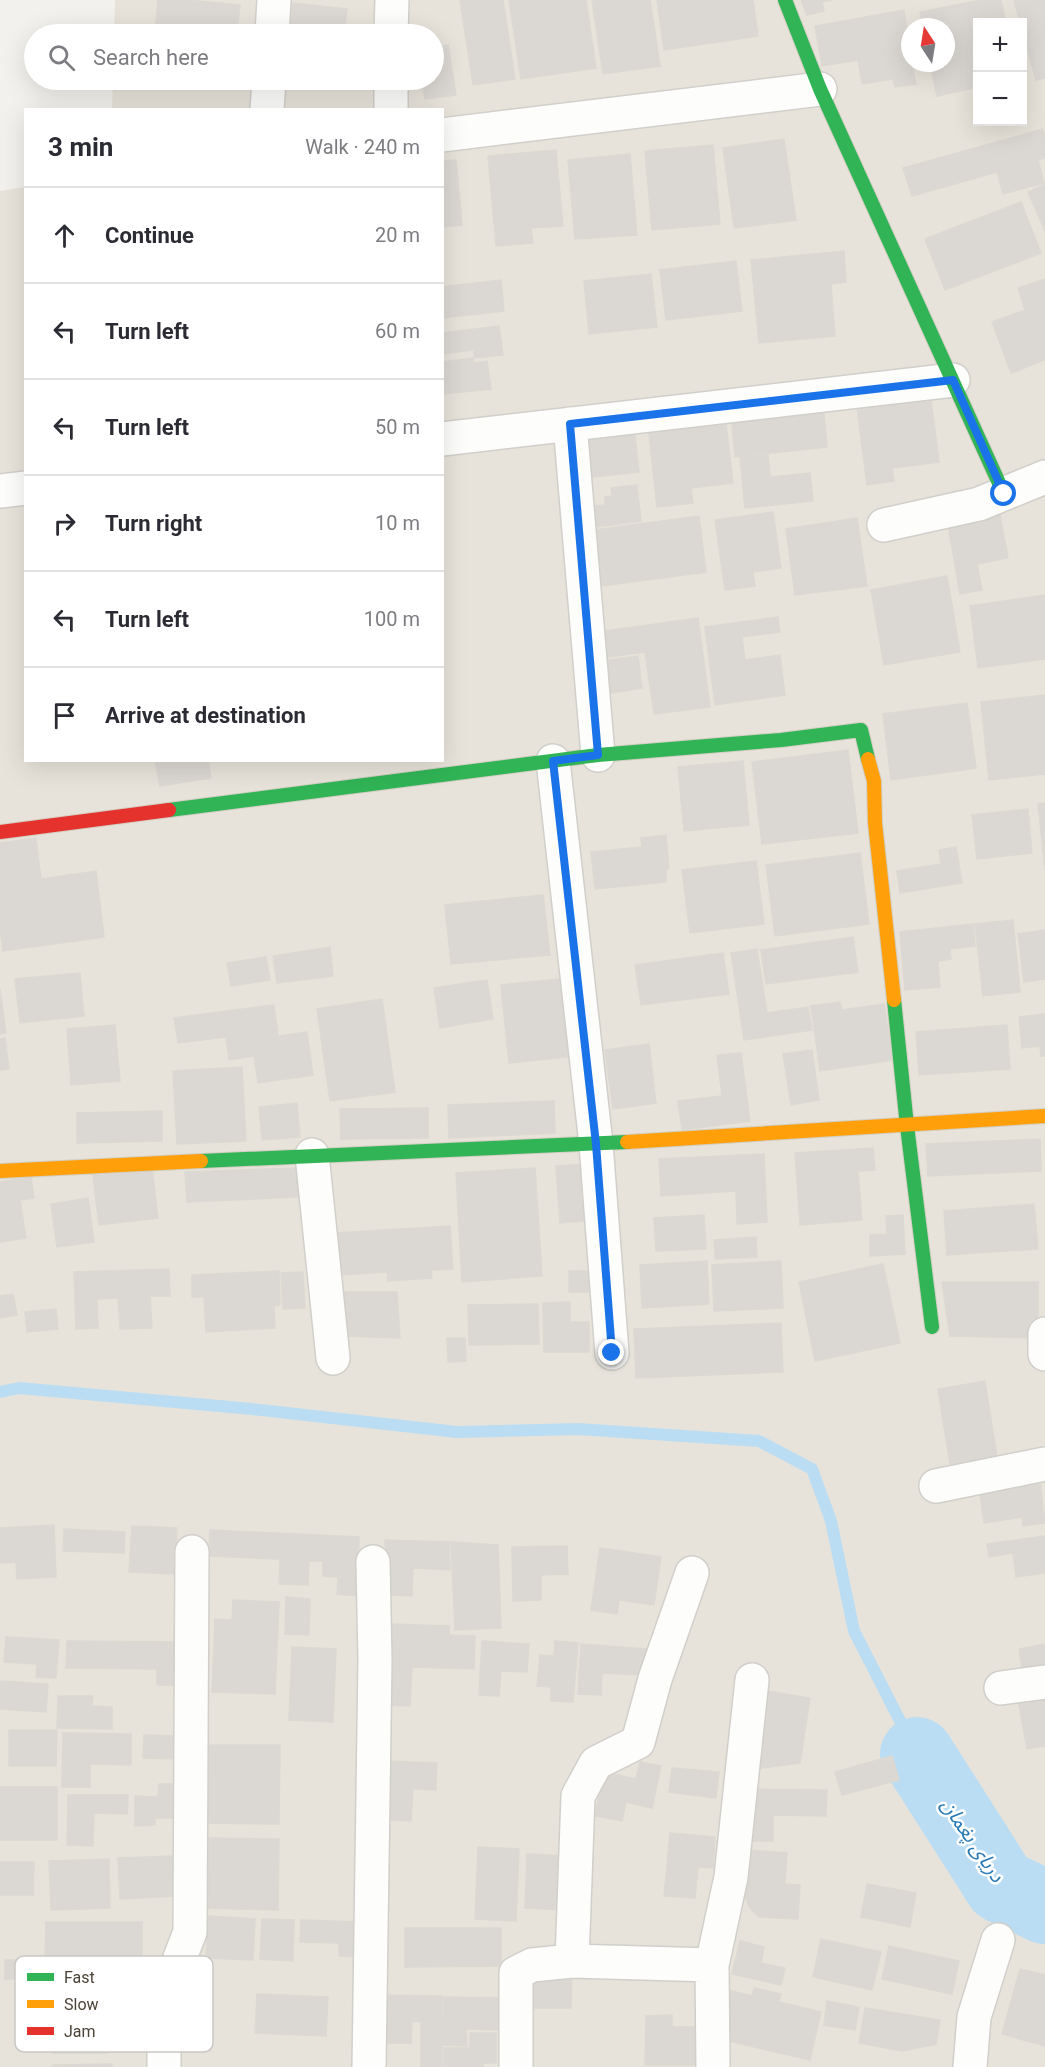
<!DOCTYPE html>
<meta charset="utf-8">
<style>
:root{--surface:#fff;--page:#f7f7f7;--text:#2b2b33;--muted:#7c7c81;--line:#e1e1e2}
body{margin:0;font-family:Roboto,"Noto Sans Arabic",sans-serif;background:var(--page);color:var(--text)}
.controls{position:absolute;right:18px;top:18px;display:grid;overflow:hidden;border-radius:0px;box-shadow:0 6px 24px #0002}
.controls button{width:54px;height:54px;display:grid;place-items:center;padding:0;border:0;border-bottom:2px solid var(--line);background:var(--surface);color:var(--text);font:30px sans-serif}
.compass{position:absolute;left:901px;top:18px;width:54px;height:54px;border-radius:50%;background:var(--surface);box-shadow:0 6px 24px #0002;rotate:348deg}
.stop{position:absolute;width:18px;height:18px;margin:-14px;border:4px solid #1a73e8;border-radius:50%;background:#fff}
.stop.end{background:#1a73e8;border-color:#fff;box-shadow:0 2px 6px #0008}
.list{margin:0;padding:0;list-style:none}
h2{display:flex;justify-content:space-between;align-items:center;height:78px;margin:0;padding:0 24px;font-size:26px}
h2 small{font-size:20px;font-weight:400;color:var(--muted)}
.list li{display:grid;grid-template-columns:39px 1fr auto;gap:18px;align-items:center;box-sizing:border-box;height:96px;padding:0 24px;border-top:2px solid var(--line)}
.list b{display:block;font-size:22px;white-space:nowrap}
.list em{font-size:20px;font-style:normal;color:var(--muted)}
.icon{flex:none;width:33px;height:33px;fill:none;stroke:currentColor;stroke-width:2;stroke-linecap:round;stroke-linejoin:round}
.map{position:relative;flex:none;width:1045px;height:2067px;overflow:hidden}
.search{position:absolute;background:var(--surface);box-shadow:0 6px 24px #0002;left:24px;top:24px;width:420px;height:66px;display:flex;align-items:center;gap:15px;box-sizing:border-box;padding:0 21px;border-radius:33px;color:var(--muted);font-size:22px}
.panel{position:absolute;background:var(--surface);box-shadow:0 6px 24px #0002;left:24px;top:108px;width:420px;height:654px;border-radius:0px}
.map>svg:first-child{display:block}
.residential{fill:#e7e3da;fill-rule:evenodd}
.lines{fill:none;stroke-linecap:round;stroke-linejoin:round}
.stream{stroke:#bbddf3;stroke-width:12}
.river{stroke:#bbddf3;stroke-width:74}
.building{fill:#dbd8d3;stroke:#dcd8d2;stroke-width:1.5}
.street-casing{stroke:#d1cfca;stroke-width:36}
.fast-casing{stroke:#d3cec3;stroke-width:16}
.slow-casing{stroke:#d3cec3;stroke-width:16}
.jam-casing{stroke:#d3cec3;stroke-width:16}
.street{stroke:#fdfdfc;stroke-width:33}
.fast{stroke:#30b455;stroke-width:14}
.slow{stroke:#ff9f0a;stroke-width:14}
.jam{stroke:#e5322d;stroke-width:14}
.route{stroke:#1a73e8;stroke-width:8}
.labels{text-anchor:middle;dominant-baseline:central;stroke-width:5;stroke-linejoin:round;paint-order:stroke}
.water-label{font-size:20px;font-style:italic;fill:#277ab6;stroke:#fff}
.key{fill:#fff;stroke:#c9c7c3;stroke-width:1.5}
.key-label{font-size:16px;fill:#4b4337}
</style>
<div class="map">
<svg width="1045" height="2067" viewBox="0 0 1045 2067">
<rect width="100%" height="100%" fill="#f3f1ed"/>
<path class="residential" d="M115 0H1045V2067H0V191L25 187 26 760H442V110L112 109 113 80H434V34H114ZM978 22H1022V122H978ZM910 27H946V63H910Z"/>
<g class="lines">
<path class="stream" d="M0 1392 19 1388 252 1409 457 1432 578 1429 759 1441 812 1469 831 1521 854 1631 917 1754"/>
<path class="river" d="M917 1754 1001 1886 1045 1907"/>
</g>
<path class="building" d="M158 0H187L240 5 237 34H155Z
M460 0H503L515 79 473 85Z
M509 0H586L596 68 521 79Z
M592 0H650L660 66 603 74Z
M657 0H753L758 36 664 50Z
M801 0H832L822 2 824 11 807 15Z
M981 0H1001L1006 22H978V87L937 96 930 63H946V27H923L920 12Z
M1014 0H1045V78L1036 80 1022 30V22H1020Z
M293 3 347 9 344 34H290Z
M904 10 910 49V63H912L916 84 895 87 893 79 862 84 858 60 822 66 815 26Z
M448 45 456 95 425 99 422 80H434V48Z
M1043 129 1045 137V158L1038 160 1044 183 1003 194 997 172 912 196 903 168Z
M784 139 796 220 734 228 723 148Z
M713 145 720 224 652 230 645 151Z
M556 150 563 226 531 228 533 243 496 246 488 156Z
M630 154 637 235 575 239 568 160Z
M456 160 462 225 442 227V161Z
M1045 184V231L1028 192Z
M1021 202 1041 253 945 290 925 239Z
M844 251 846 282 831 284 835 336 759 343 751 260Z
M736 261 742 311 666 320 660 270Z
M651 274 657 327 589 334 584 281Z
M1045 279V360L1011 373 992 322 1025 310 1018 288Z
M501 280 504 311 442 318V287Z
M499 326 503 355 474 358V350L442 354V333Z
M473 358V363L487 361 491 389 442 394V362Z
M931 399 939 462 892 468 894 481 867 485 857 408Z
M823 404 827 447 735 457 731 414Z
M725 414 733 483 691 488 693 503 657 507 648 424Z
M634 425 639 472 593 477 587 430Z
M768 455 770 477 810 473 813 501 745 508 740 457Z
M637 485 641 521 596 527 593 506 605 505V497L612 496 611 488Z
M999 510 1008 558 977 564 982 590 960 594 947 519Z
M773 512 781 568 753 572 755 586 725 590 715 520Z
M699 516 706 572 602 586 595 530Z
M857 518 867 586 795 595 786 529Z
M947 576 960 652 884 665 871 590Z
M1045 595V659L978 668 970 606Z
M778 617 780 632 742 637 745 660 780 655 785 695 715 705 705 627Z
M698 618 710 707 654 714 645 652 602 658 598 632Z
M638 656 642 688 607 694 603 661Z
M1045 695V774L989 780 981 702Z
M967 703 976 768 891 780 883 714Z
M848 750 858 833 762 844 752 762Z
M155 760H208L211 778 160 786Z
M743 761 749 825 684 831 678 767Z
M1045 803V870L1038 804Z
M1028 809 1032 853 977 859 972 815Z
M666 835 669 869 666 870V882L595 889 591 852 642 847 641 838Z
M36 838 41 879 96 871 104 937 3 951 0 928V843Z
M956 847 962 883 900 893 897 871 941 864 939 850Z
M860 853 869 924 775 936 766 865Z
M756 861 764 924 690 933 682 870Z
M543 895 550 955 451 964 445 905Z
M1013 920 1020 992 983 996 975 924Z
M973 924 975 946 950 949 951 959 938 961 940 987 905 990 900 932Z
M1045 930V979L1024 982 1018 934Z
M853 937 858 972 766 984 761 950Z
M330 947 333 976 277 983 273 956Z
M757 949 767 1013 808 1007 812 1030 744 1040 731 953Z
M723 953 729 994 641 1005 635 965Z
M266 957 270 980 231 986 227 963Z
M80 973 84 1016 20 1023 15 979Z
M568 978 576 1056 509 1063 501 985Z
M487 980 493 1019 440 1028 434 988Z
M0 989 6 1033 0 1034Z
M382 999 395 1092 330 1101 317 1009Z
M840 1002 842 1010 884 1004 893 1060 820 1071 811 1006Z
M274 1005 278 1036 307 1032 313 1075 258 1083 254 1056 229 1060 226 1037 178 1043 174 1018Z
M1045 1014V1056H1041L1040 1046 1022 1048 1019 1017Z
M115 1025 120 1081 71 1085 67 1029Z
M1007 1025 1010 1069 919 1075 916 1032Z
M5 1038 9 1069 0 1070V1039Z
M649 1044 656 1103 613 1109 605 1050Z
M812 1050 819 1100 791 1105 783 1054Z
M741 1053 750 1121 682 1130 678 1101 722 1096 717 1055Z
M242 1067 246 1141 177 1144 173 1071Z
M554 1101 555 1133 449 1138 448 1105Z
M297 1103 300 1137 262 1140 259 1107Z
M428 1108V1138L341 1139 340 1109Z
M162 1111V1141L77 1143V1113Z
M1040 1139 1041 1171 928 1176 926 1144Z
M873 1148 875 1170 858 1171 862 1220 800 1225 795 1153Z
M764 1154 767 1222 737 1224 736 1191 661 1196 659 1159Z
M591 1164 595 1220 560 1223 556 1166Z
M152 1168 158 1218 99 1225 93 1175Z
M298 1168 299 1197 187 1202 185 1172Z
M535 1168 542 1276 462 1282 456 1173Z
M31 1177 34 1198 20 1200 26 1238 0 1242V1182Z
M88 1198 94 1242 57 1247 51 1204Z
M1034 1204 1038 1249 947 1255 944 1211Z
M704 1215 706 1249 656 1251 654 1218Z
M903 1215 905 1254 870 1256V1235L887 1234 886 1216Z
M450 1226 453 1269 431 1270 432 1278 388 1281 387 1272 338 1275 335 1233Z
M756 1237 757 1257 715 1259 714 1240Z
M707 1261 709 1304 642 1308 640 1265Z
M781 1261 783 1308 714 1311 712 1265Z
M883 1264 900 1343 815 1361 799 1282Z
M169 1269 170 1296H150L152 1328 120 1329 118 1298 97 1299 98 1328 76 1329 74 1272Z
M279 1271 280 1305 274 1306 275 1328 206 1332 204 1297H192V1275Z
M569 1271H595V1292H569Z
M303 1272 305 1308 283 1309 281 1273Z
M942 1282H1038V1338L950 1336Z
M338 1292H397L400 1338 345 1336Z
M13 1294 17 1315 0 1318V1296Z
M570 1302V1322H589V1352H544L543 1303Z
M538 1304 539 1344 469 1345 468 1305Z
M56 1309 58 1329 27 1332 25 1312Z
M781 1323 783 1372 636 1378 634 1329Z
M447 1338H465L466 1361 448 1362Z
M985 1381 997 1457 950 1464 938 1389Z
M1040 1484 1045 1523 1023 1526 1022 1517 984 1523 980 1494Z
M54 1525 56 1577 17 1579 16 1562 0 1563V1528Z
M132 1526 177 1528 175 1574 129 1572Z
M64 1529 125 1532 124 1553 63 1551Z
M210 1530 359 1537 357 1596 337 1594 338 1577 323 1576V1561H309L308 1585 279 1584 280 1559 209 1556Z
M1045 1536V1573L1016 1577 1013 1553 989 1557 987 1544Z
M385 1540 449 1542 450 1570 413 1568 412 1596 387 1595Z
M451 1542 498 1545 501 1628 455 1630Z
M567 1546 568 1574 541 1575V1600L513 1601 512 1547Z
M600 1548 661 1557 654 1605 619 1600 617 1614 591 1610Z
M286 1597 310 1599 309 1635 285 1634Z
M233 1600 279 1602 275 1694 212 1692 215 1619 232 1620Z
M389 1624 449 1626V1635L475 1636 474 1669 412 1667 410 1706 387 1705Z
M6 1637 59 1640 56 1678 36 1677 37 1664 4 1662Z
M67 1641 176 1642 175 1685H157V1669L66 1668Z
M482 1641 529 1644 527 1672 501 1671 499 1696 479 1695Z
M555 1641 578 1643 573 1702 551 1701V1687L537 1686 540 1655 554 1656Z
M581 1644 647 1649 645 1675 602 1673 601 1695 578 1694Z
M1045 1644V1666L1022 1669 1019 1649Z
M292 1647 336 1649 333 1722 289 1720Z
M0 1681 48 1684 46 1712 0 1709Z
M1045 1689V1746L1027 1749 1017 1694Z
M767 1691 810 1698 800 1763 755 1769Z
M58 1696H93L92 1706 112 1707V1729L57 1728Z
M9 1730H57L56 1766H9Z
M63 1733 131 1734V1765L90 1764V1787H62Z
M144 1735 181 1736 180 1759 143 1758Z
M205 1745H280L279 1824 204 1823Z
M892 1756 899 1780 842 1795 835 1772Z
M386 1761 437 1763 436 1790 413 1789 411 1821 384 1820Z
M640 1762 661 1766 652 1808 626 1802 622 1821 595 1816 604 1772 636 1779Z
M672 1768 719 1772 716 1798 669 1792Z
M159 1784H176L175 1818H155V1825L135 1826V1796L158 1797Z
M0 1787H57V1840H0Z
M752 1789 827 1790 826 1816 773 1815V1841H751Z
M68 1795H128L127 1814 94 1813 93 1846 67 1845Z
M670 1833 715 1837 713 1868 698 1867 695 1898 664 1896Z
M205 1838 279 1839 278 1910 204 1908Z
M478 1847 519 1849 516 1921 475 1919Z
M747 1850 787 1853 785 1884 800 1885 798 1919 759 1917 750 1908 744 1895Z
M527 1854 565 1856 562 1910 525 1908Z
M175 1856 177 1896 120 1899 118 1858Z
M109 1859 110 1908 51 1910 49 1861Z
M0 1862H34L33 1895H0Z
M867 1884 916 1893 910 1927 861 1917Z
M208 1916 255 1919 253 1960 206 1958Z
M262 1919 294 1920 293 1961 260 1959Z
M301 1920 359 1922 357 1957 339 1956V1943L300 1942Z
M46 1922H142V1958H45Z
M405 1928H501V1966L405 1967Z
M821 1939 881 1952 872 1990 813 1977Z
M740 1941 764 1947 761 1963 785 1968 781 1985 732 1974Z
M889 1946 959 1961 952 1994 882 1979Z
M5 1960H43L42 1993H21L22 1979H5Z
M530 1969H572L571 2008H530Z
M1020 1969 1045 1975V2046L1002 2034Z
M754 1988 781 1994 779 2002 821 2012 810 2060 720 2039 724 1989 752 1996Z
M257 1994 328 1997 326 2036 255 2033Z
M384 1995 442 1996V2067H421V2022L412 2021 411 2043H384Z
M52 1996H106V2053H52Z
M444 1997 501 1998 500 2030 466 2029 467 2046 443 2045Z
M827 2001 859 2007 855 2030 824 2025Z
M865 2008 940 2020 936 2044 902 2051 859 2043Z
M672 2015V2027H700L699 2065H645L646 2016Z
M470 2033H496V2063H483V2067H444V2048H470Z
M112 2064V2067H53V2065Z"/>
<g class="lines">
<defs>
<path id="street" d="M272 34 274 0
M391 34 392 0
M267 110 269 80
M391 110V80
M442 135 820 89
M570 424 598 755
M442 439 953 380
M0 491 26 488
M884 525 979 504 1045 477
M553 761 596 1144 612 1353
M312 1155 333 1358
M1045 1334V1354
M936 1486 1045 1464
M1001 1688 1045 1682
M572 1961 578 1796 596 1763 638 1742 655 1679 692 1573
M164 2067V1999L190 1932 192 1552
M369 2067 375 1660 373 1562
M516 2067V1973L532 1965 572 1961 712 1965
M713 2067 712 1965 731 1877 752 1680
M970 2067 974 2017 998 1940"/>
<path id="fast" d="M785 0 820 89 1004 494
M169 810 598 755 781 740 861 730 868 759
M894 1000 907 1126 932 1327
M201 1161 627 1142"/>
<path id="slow" d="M868 759 874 781 875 823 894 1000
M627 1142 1045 1116
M0 1171 201 1161"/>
<path id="jam" d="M0 832 169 810"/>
</defs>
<use href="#street" class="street-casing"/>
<use href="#fast" class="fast-casing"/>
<use href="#slow" class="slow-casing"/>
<use href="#jam" class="jam-casing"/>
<use href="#street" class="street"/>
<use href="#fast" class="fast"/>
<use href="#slow" class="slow"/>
<use href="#jam" class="jam"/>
</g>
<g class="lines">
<path class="route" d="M612 1353 596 1144 553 761 598 755 570 424 953 380 1004 494"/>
</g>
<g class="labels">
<g class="water-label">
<text transform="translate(973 1840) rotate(56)">دریای پغمان</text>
</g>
</g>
<rect x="15" y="1956" width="198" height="96" rx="9" class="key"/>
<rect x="27" y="1973" width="27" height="8" fill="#30b455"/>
<rect x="27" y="2000" width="27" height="8" fill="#ff9f0a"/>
<rect x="27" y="2027" width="27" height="8" fill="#e5322d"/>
<g class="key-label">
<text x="64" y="1983">Fast</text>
<text x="64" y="2010">Slow</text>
<text x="64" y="2037">Jam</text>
</g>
</svg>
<div class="controls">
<button>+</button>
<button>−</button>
</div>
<svg class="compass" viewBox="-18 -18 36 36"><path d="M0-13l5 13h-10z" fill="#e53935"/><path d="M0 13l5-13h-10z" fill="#7c7c81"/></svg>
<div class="stop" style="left:1004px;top:494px"></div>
<div class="stop end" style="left:612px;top:1353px"></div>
<div class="search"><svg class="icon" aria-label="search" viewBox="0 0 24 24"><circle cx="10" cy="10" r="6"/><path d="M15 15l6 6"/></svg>Search here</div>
<section class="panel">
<h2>3 min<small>Walk · 240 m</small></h2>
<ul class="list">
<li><svg class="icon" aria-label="ahead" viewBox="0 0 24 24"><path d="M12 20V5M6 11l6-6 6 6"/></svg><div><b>Continue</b></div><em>20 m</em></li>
<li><svg class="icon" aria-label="left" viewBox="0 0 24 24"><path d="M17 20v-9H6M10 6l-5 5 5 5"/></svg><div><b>Turn left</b></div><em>60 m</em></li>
<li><svg class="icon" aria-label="left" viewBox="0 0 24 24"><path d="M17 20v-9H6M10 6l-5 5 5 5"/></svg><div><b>Turn left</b></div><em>50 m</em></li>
<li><svg class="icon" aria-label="right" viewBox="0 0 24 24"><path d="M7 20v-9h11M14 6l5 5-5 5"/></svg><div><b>Turn right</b></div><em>10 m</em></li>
<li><svg class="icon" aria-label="left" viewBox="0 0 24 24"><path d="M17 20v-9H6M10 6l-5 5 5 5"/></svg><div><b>Turn left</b></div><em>100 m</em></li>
<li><svg class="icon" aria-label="arrive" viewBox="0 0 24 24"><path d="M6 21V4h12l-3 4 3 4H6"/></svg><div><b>Arrive at destination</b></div></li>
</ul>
</section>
</div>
